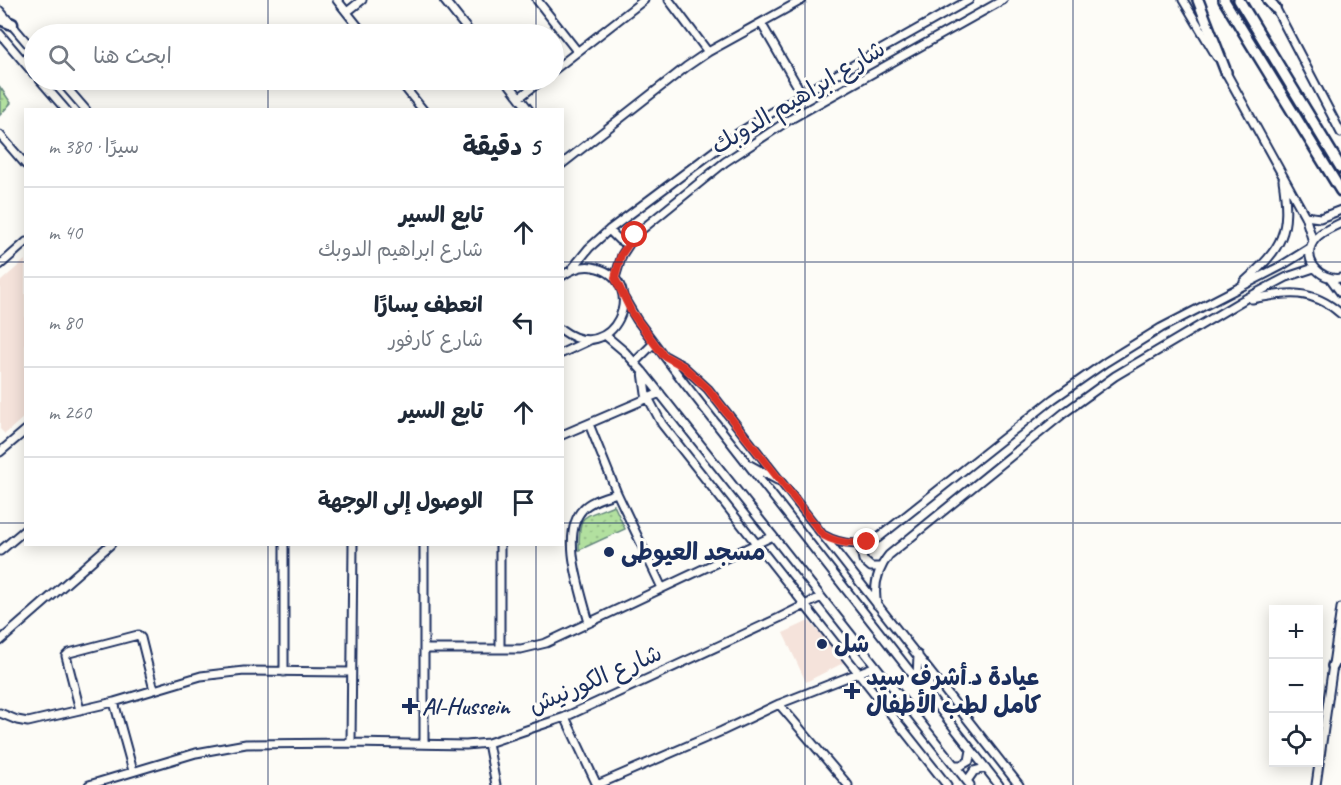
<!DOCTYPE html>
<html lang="ar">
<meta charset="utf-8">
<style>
:root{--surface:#fff;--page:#f6f6f7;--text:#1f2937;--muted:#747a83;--line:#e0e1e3}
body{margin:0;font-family:Caveat,"Playpen Sans Arabic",sans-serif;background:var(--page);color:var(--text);direction:rtl}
.controls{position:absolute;right:18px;bottom:18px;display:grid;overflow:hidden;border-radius:0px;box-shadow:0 3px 15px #0003}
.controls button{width:54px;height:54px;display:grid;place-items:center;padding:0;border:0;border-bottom:2px solid var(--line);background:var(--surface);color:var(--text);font:30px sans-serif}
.stop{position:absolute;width:18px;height:18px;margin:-14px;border:4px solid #d93025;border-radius:50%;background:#fff}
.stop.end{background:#d93025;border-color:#fff;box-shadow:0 2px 6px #0008}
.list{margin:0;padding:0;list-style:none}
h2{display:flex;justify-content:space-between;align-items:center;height:78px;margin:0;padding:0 24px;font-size:26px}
h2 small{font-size:20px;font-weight:400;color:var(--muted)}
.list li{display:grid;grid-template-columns:39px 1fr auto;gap:18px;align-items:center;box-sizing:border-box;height:90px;padding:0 24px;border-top:2px solid var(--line)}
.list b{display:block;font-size:22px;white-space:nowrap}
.list p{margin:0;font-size:20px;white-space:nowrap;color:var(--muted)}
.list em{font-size:20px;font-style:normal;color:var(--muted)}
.icon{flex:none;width:33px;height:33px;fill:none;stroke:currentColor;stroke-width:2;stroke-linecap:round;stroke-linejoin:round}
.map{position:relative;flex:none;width:1341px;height:785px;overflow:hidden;direction:ltr}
.search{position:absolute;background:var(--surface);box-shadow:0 3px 15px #0003;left:24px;top:24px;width:540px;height:66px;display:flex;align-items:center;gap:15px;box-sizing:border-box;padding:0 21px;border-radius:33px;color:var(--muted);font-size:22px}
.panel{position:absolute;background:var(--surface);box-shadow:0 3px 15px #0003;left:24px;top:108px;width:540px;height:438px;border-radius:0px;direction:rtl}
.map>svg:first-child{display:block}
.built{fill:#f5e3db}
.green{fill:url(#green-dots);stroke:#66887e;stroke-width:1.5}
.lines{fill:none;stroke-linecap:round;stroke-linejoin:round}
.minor-casing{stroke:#1b2f5e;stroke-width:11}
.major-casing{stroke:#1b2f5e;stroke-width:14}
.highway-casing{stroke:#1b2f5e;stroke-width:15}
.minor{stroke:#fdfcf7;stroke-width:7}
.major{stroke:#fdfcf7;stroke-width:9}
.highway{stroke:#fdfcf7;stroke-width:10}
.route{stroke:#d93025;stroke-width:8}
.grid{fill:none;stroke:#1b2f5e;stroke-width:1.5;stroke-opacity:0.55}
.poi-dot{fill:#1b2f5e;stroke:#fdfcf7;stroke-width:2}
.labels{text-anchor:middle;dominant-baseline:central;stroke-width:6;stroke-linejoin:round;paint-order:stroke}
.street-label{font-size:24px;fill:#1b2f5e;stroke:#fdfcf7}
.poi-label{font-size:24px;font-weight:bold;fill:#1b2f5e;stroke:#fdfcf7;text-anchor:start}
</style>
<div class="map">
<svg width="1341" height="785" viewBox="0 0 1341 785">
<defs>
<pattern id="green-dots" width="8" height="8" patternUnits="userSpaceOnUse" patternTransform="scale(1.5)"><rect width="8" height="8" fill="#b2e09f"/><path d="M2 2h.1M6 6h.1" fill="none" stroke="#98c08b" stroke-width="1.8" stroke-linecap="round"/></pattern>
</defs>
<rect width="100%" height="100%" fill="#fdfcf7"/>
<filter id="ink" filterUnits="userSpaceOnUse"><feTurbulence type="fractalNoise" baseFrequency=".0167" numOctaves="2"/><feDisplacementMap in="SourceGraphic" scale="12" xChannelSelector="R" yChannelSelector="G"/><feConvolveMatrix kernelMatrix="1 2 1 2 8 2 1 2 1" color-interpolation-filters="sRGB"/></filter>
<g filter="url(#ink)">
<path class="built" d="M25 260V416L5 434 0 429V282Z
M809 621 845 662 806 682 783 633Z"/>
<path class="green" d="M0 87 11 103 0 115Z
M614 505 625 529 579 550C579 512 581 519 614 505Z"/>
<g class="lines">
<defs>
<path id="minor" d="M337 0 364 34
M444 0 471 34
M537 0 577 51
M669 0 708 52
M1183 0 1217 57
M1274 5 1341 133
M0 11 34 51
M347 12 362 0
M761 23 802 94
M0 34 34 74
M1224 69 1305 216 1313 242
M554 70 644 0
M40 80 66 110
M60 80 86 110
M399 80 423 110
M506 80 529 110
M520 97 542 80
M0 135 26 165
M562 164 686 67 708 52 802 0
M1305 216 1320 218 1341 210
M1341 223C1333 227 1322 231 1316 238 1299 256 1319 282 1341 278
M609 230 619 240 628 245
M0 265 26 242
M572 269 589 248 609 230 737 134 802 94 969 0
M562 276C573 268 585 264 597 268 651 283 613 368 562 330
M615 278 622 255 635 235 725 162 789 120 1003 0
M1330 278 1341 293
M1244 282C1283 247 1291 233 1283 180
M624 298 637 320 682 380 999 785
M1252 299C1287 292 1312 288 1341 314
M605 335 625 352 643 372 970 785
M562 353 590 340
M665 356 683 366 708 389 1019 785
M635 362 654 343
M643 372 646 394 662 424 947 785
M589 424 617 493 662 588
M562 435 660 393
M0 452 26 430
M750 465 777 480
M823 535C841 545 859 547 878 538L1053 399 1106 362 1161 328 1281 266 1310 248
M867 542 861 550 863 560 871 567H881
M500 544V648
M0 551 26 529
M877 605C873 586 877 570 889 555L1064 413 1115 376 1243 300 1287 277 1314 268
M589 623C582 594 559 534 583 509 591 500 606 497 617 493
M0 641 111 544
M424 649H521L546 643 773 536
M284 672V544
M917 678 918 655
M114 702 133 771
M779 704 848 785
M80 710 66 656 69 653 138 635 141 638 154 690
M0 713 17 720 28 722 114 702 201 676 244 671 351 672
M565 717 597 785
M351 743 353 544
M488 743 496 785
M424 744V544
M955 765H962L969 761 971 750
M967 781 974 771 986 768
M89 785 196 753 246 744 351 743 466 745 488 743 565 717 779 618 821 597
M597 785 722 731 779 704 876 666
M1316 785 1341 608"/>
<path id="major" d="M1198 0 1226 72
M1224 0 1341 191
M1239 0 1341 168
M1268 0 1275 8
M1333 666 1341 648"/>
<path id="highway" d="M0 19 12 24"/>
</defs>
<use href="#minor" class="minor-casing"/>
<use href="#major" class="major-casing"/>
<use href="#highway" class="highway-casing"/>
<use href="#minor" class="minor"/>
<use href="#major" class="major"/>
<use href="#highway" class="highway"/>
</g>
</g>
<g class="lines" filter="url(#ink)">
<path class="route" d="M635 235 621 255 615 278 632 313 663 355 683 366 708 389 823 535C837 543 851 545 867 542"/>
</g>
<path class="grid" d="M268 0V34M536 0V34M805 0V785M1073 0V785M268 80V110M536 80V110M0 262H26M562 262H1341M0 523H26M562 523H1341M268 544V785M536 544V785"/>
<g class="poi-dot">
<circle cx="609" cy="552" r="6"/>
<circle cx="822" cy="644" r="6"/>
<path d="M849 682h6v6h6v6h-6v6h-6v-6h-6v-6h6z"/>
<path d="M407 697h6v6h6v6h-6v6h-6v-6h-6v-6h6z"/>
</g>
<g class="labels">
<g class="street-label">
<text transform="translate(798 97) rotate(-31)">شارع ابراهيم الدوبك</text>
<text transform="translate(595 679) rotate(-23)">شارع الكورنيش</text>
</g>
<g class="poi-label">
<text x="621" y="552">مسجد العيوطى</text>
<text x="834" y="644">شل</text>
<text x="866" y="677">عيادة د.أشرف سيد<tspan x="866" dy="28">كامل لطب الأطفال</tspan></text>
<text x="422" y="706">Al-Hussein</text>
</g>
</g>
</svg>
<div class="controls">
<button>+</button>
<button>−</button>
<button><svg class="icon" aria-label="locate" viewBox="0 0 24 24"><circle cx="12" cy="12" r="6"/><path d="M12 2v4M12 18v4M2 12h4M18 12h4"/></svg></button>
</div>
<div class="stop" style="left:635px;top:235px"></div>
<div class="stop end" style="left:867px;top:542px"></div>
<div class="search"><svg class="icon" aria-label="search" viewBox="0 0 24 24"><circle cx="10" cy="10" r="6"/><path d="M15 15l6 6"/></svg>ابحث هنا</div>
<section class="panel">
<h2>5 دقيقة<small>سيرًا · 380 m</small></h2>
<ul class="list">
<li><svg class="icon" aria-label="ahead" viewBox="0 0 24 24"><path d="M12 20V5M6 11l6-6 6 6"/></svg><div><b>تابع السير</b><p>شارع ابراهيم الدوبك</p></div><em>40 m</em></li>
<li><svg class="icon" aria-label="left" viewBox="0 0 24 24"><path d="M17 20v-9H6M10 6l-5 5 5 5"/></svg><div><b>انعطف يسارًا</b><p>شارع كارفور</p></div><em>80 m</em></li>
<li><svg class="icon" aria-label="ahead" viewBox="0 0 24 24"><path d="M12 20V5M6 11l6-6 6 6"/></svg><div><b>تابع السير</b></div><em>260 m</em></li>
<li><svg class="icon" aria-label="arrive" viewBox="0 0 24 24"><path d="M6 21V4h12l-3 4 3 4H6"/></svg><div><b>الوصول إلى الوجهة</b></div></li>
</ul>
</section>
</div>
